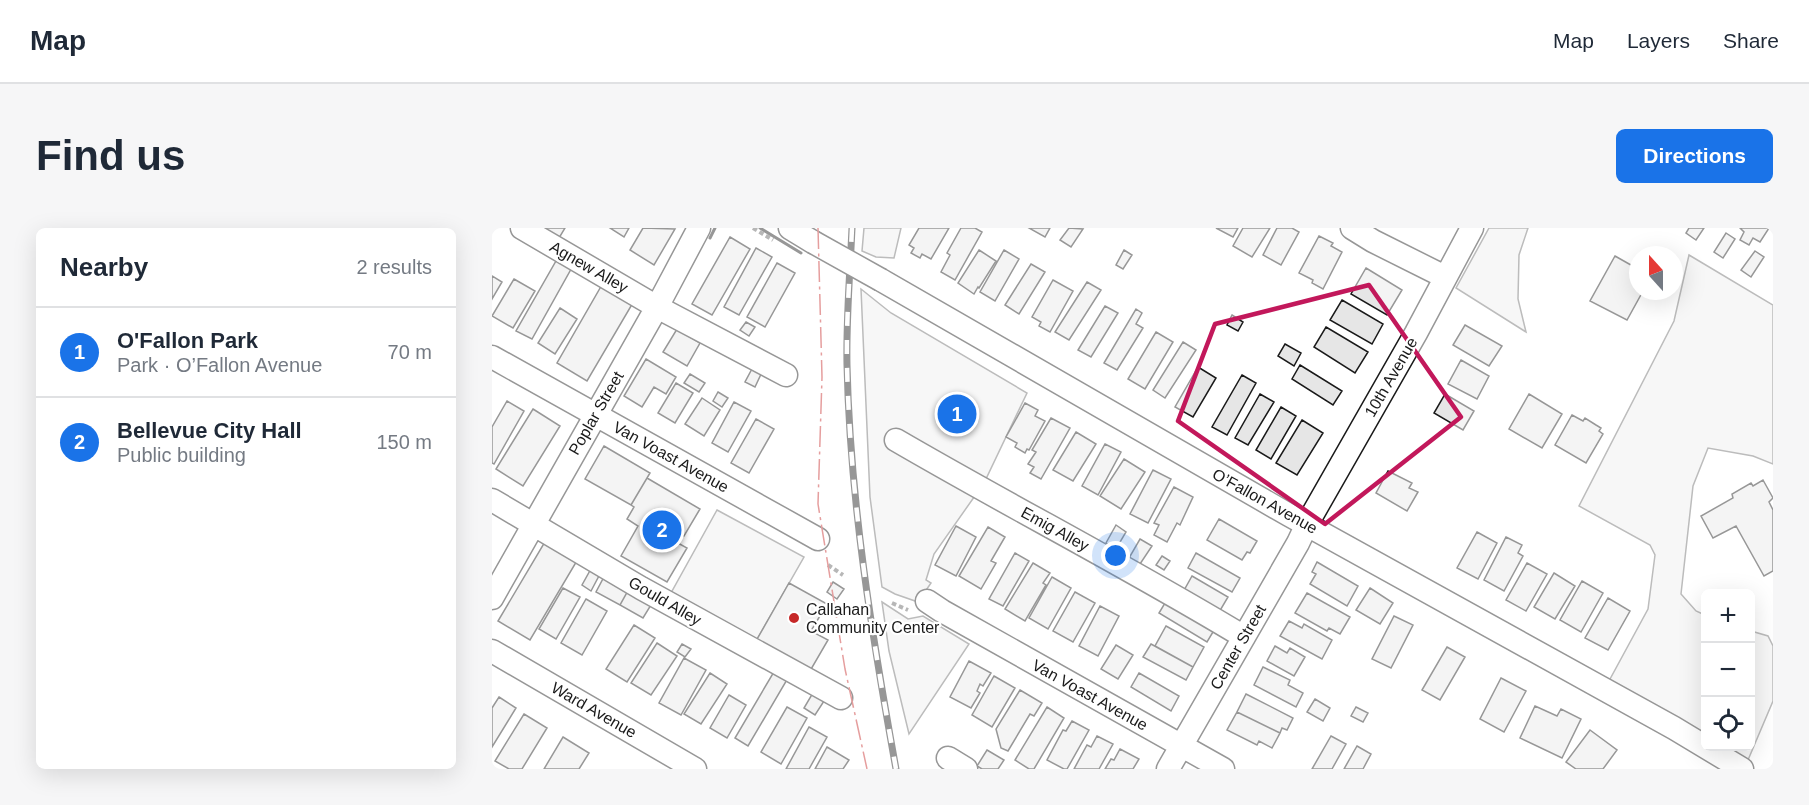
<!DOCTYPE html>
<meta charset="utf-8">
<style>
:root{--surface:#fff;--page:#f6f6f7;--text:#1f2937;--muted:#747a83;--line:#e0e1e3;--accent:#1a73e8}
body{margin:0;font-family:Arial,sans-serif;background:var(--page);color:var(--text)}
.controls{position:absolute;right:18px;bottom:18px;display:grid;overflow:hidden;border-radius:9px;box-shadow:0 6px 24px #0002}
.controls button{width:54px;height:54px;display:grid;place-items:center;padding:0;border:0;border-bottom:2px solid var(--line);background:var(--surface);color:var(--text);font:30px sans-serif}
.compass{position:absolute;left:1137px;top:18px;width:54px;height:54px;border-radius:50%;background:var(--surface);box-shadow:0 6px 24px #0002;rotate:339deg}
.you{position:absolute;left:624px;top:328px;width:21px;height:21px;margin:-15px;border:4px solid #fff;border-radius:50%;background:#1a73e8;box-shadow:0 0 0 9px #1a73e833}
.badge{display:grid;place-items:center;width:39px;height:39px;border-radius:50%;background:var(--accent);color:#fff;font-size:20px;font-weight:700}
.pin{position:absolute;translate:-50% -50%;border:3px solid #fff;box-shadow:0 2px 6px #0006}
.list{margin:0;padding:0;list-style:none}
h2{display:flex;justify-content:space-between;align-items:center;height:78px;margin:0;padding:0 24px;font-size:26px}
h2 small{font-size:20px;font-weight:400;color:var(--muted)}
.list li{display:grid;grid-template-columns:39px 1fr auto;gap:18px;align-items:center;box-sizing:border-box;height:90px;padding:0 24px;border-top:2px solid var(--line)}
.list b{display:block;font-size:22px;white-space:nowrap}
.list p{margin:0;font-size:20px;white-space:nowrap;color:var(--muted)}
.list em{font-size:20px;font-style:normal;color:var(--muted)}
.icon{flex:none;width:33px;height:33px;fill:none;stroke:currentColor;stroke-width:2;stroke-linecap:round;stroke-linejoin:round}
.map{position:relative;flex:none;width:1281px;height:541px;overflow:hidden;border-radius:9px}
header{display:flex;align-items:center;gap:36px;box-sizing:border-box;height:84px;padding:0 30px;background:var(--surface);border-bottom:2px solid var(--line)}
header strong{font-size:28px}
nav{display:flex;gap:33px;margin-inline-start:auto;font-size:21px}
.intro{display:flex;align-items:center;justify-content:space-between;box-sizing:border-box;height:144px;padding:0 36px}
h1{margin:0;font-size:42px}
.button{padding:15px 27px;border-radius:9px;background:var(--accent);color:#fff;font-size:21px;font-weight:700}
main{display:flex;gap:36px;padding:0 36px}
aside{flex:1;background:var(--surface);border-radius:9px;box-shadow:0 6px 24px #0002}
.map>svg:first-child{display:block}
.built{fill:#ededed;stroke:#6a6a6a;stroke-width:1.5}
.building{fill:#e6e6e6;stroke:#1a1a1a;stroke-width:1.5}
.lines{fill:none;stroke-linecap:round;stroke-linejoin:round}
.minor-casing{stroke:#1a1a1a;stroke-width:25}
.path{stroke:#5f5f5f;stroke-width:4;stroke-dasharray:4.5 3;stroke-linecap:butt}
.minor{stroke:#fff;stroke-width:22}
.rail-casing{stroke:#1a1a1a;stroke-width:7}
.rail{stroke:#fff;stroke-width:4.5;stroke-dasharray:14;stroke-linecap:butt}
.minor-bridge-casing{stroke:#1a1a1a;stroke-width:25;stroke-linecap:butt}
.minor-bridge{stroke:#fff;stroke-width:22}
.wall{stroke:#1a1a1a;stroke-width:3}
.power{stroke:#c62828;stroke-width:1.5;stroke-dasharray:21 4.5 3 4.5;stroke-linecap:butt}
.marked{fill:none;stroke:#c2185b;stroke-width:4.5;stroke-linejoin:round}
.poi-dot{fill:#c62828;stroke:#fff;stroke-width:2}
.labels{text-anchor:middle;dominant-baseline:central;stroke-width:4.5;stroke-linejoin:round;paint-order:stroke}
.street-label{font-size:16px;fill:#1a1a1a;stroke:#fff}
.poi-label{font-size:16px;fill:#1a1a1a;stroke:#fff;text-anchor:start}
</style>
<header>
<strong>Map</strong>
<nav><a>Map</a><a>Layers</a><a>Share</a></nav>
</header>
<div class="intro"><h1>Find us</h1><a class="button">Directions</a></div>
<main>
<aside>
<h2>Nearby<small>2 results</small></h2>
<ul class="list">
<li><span class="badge">1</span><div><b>O'Fallon Park</b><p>Park · O’Fallon Avenue</p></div><em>70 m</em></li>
<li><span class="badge">2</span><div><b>Bellevue City Hall</b><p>Public building</p></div><em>150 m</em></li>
</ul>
</aside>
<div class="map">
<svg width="1281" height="541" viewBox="0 0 1281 541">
<rect width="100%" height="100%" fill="#fff"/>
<path class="built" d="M372 0H409L402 30 384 29 370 23Z
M997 0H1036L1027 27 1026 71 1034 104 964 60Z
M1197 27 1281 77V236L1261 228 1216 220 1201 258 1189 366 1204 383 1213 387V507L1117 453 1156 381 1163 327 1158 317 1087 278 1182 93Z
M369 61 399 85 535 165 492 255 442 326 434 352 439 355 426 374 403 366 390 359 378 269Z
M225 282 312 329 264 413 179 365Z
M390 374 416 391 431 388 477 416 417 506 397 423Z
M1259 403 1276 408 1281 418V473L1256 532 1233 519 1258 518Z"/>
<path class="building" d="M53 0H73L67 10 52 2Z
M118 0H137L132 9Z
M151 0 183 1 162 37 138 22Z
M427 0H457L439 31 430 26 428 30 419 25 422 20 417 17Z
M469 0H483L490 4 463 52 449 44 458 27 455 25Z
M537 0H558L553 9Z
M577 0 591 1 579 19 568 12Z
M724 0H746L741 9Z
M751 0H778L760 29 741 18Z
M785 0H800L807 4 789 37 771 27Z
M1197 0H1212L1204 12 1194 5Z
M1277 0 1268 14 1261 10 1257 17 1248 12 1252 4 1248 0Z
M1234 5 1243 11 1231 30 1222 24Z
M827 8 841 15 839 18 850 24 831 61 820 55 821 52 807 45Z
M238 9 258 21 220 87 200 76Z
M264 20 280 29 247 87 232 79Z
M487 22 504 33 487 60 486 59 482 66 466 55Z
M512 22 527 31 503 73 488 64Z
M632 22 640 27 631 41 624 37Z
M1263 23 1272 29 1259 49 1249 42Z
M68 26 83 34 40 111 24 103Z
M1123 28 1146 41V63H1151L1135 92 1098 73Z
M285 35 303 45 273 99 255 89Z
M539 36 553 44 527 86 513 77Z
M874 40 910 62 895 87 859 66Z
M0 48 10 54 0 71Z
M22 51 43 63 21 100 0 88Z
M561 52 581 63 558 104 547 98 549 94 540 89Z
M595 54 609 62 577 112 563 104Z
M111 55 142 73 95 153 65 135Z
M850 72 891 96 880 116 838 92Z
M613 78 626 85 599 129 586 122Z
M68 80 85 91 63 126 46 115Z
M644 81 650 85 644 96 651 100 625 142 612 135Z
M740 87 751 94 746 103 735 97Z
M254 94 263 99 257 108 248 102Z
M973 97 1010 118 997 138 961 117Z
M834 99 876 124 863 145 822 119Z
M185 101 208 115 195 138 171 124Z
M664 104 681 114 653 161 636 151Z
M691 114 704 122 673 170 661 162Z
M793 116 809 125 802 138 786 128Z
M154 131 184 149 174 166 162 159 150 179 132 168Z
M969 132 997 148 985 171 956 156Z
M808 137 850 163 841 177 800 151Z
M261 139 270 144 263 159 253 154Z
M706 139 724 150 701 189 683 179Z
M198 146 213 155 207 164 192 155Z
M750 147 764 155 735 207 720 199Z
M184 155 201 165 183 195 166 185Z
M226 164 236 170 230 179 221 173Z
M768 166 782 174 756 217 743 210Z
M953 166 982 183 971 202 942 185Z
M1037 166 1070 186 1050 220 1017 201Z
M210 170 228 182 212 208 193 196Z
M15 173 32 183 2 236 0 235V199Z
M242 174 259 183 236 224 220 215Z
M533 175 546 182 543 188 553 193 537 222 535 221 533 225 523 219 525 215 514 209Z
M789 179 804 188 779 231 764 222Z
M41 181 68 198 31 258 4 241Z
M1080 187 1091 193 1093 190 1104 197 1109 200 1107 203 1111 206 1094 235 1063 217Z
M559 190 578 200 549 251 538 245 542 239 536 236 544 224 540 222Z
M264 191 282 201 257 245 239 235Z
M810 192 831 205 805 247 784 235Z
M584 204 604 216 581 253 561 242Z
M613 216 629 224 606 267 590 258Z
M112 218 158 245 139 277 93 251Z
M632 231 653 244 629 281 608 268Z
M661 242 679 251 656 295 638 286Z
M896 243 920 255 917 260 926 264 915 283 884 265Z
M155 250 208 281 192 308 189 306 184 314 195 320 175 354 129 328 146 298 135 291 142 279 139 277Z
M1271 252 1281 270 1277 274 1281 282V343L1272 348 1244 298 1221 310 1209 288 1241 270 1240 266 1259 255 1261 258Z
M682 259 701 269 688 297 685 295 675 314 662 307 667 297 662 295Z
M727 291 765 313 758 325 755 324 750 332 715 312Z
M624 297 634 304 624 321 614 315Z
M464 298 484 309 464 348 443 337Z
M496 299 513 309 499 333 504 335 489 361 467 348Z
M985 304 1005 315 986 351 965 340Z
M1014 309 1030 317 1026 325 1031 328 1012 363 992 352Z
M648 311 660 318 648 336 637 330Z
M54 312 86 331 38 412 6 393Z
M523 325 537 333 511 378 497 371Z
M704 325 748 350 740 364 696 340Z
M670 328 678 333 672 342 664 337Z
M825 334 866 358 855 378 818 356 824 346 820 344Z
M541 335 558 345 551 355 554 357 533 393 513 381Z
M1035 335 1055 346 1034 383 1014 372Z
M100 339 109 344 99 363 90 357Z
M1062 345 1083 358 1063 391 1042 379Z
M113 347 138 359 128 377 104 364Z
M700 348 736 369 726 386 690 366Z
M560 349 579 360 556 401 537 390Z
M1090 353 1111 365 1089 404 1068 392Z
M341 354 352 361 345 371 335 364Z
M297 355 335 376 319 403 336 412 318 443 264 413Z
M138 359 162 372 151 390 128 377Z
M71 360 88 369 64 411 47 401Z
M878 360 901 375 888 396 864 382Z
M583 364 603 375 581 414 561 403Z
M815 365 858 389 848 406 837 400 835 403 803 385Z
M676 370 724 399 715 414 667 385Z
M1116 370 1138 383 1116 422 1093 410Z
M94 371 115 383 90 427 69 415Z
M608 378 627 388 606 428 587 418Z
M902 388 921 397 899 440 880 431Z
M797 393 810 400 812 396 840 412 830 431 788 408Z
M142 397 163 410 135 454 114 441Z
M674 398 712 419 701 439 663 418Z
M165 415 185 428 159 467 139 455Z
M190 416 199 421 193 429 185 424Z
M659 416 701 439 694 452 651 429Z
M624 417 641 427 626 451 609 441Z
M783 418 795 425 798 420 813 429 802 448 775 433Z
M955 419 973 429 948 472 930 462Z
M192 430 214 442 189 487 167 475Z
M477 433 499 445 491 458 488 456 485 463 488 465 479 480 458 469Z
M771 439 798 452 796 457 811 465 804 479 762 457Z
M283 442 296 450 256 518 243 510Z
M218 445 235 456 209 496 192 486Z
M647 445 687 468 679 483 639 459Z
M502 448 523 460 500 499 480 487Z
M1009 450 1034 463 1012 504 988 491Z
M528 462 550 475 542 488 538 486 516 523 509 520 504 501Z
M322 463 334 470 323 487 312 480Z
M754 466 801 490 795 502 790 500 788 505 745 484Z
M237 467 254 477 235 510 218 500Z
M7 469 24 480 0 519V480Z
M823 471 838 480 831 493 815 484Z
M1043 478 1065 488 1069 481 1089 491 1070 530 1028 510Z
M295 479 315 490 289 536 269 524Z
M555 479 572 490 542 541H537L523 532Z
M864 479 876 485 871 494 859 488Z
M745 484 788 505 780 520 767 513 765 517 735 502Z
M32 486 55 500 30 541H17L3 533Z
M580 493 597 502 575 541H572L555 532 571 502 574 503Z
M317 499 335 509 317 541H294Z
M1098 502 1125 522 1111 541H1084L1074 534Z
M605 508 621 516 607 541H582L595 517 599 519Z
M839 508 854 516 840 541H820Z
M71 509 97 525 87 541H52Z
M865 518 879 526 871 541H852Z
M335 519 357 532 351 541H323Z
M628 521 647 531 641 541H613L619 531 622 532Z
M495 522 512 532 506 541H490L485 538Z"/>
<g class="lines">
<defs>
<path id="minor" d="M30 0 165 79 294 147
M298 0 321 14
M860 0 881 13 953 49
M389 52 797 287 1182 500 1250 541
M0 129 326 311
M404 212C519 279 638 340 752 409
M0 272 149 360 349 470
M0 370 165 79 207 0
M435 373 450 383 731 541
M0 423 203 541
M456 530 474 541
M676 541 806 315 815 296 924 105 980 0"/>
</defs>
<use href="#minor" class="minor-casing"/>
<path class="path" d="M261 0 281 12
M336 337 351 347
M400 375 416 382"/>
<use href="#minor" class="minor"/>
<defs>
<path id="rail" d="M360 0C358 45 354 92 355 137 358 273 380 408 404 541"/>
</defs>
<use href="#rail" class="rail-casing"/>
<use href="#rail" class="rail"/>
<defs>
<path id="minor-bridge" d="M321 14 389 52"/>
</defs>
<use href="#minor-bridge" class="minor-bridge-casing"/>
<use href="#minor-bridge" class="minor-bridge"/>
<path class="wall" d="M268 0 309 25
M218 10 223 0"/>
<path class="power" d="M326 0 330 149 326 276 353 441 375 541"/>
</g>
<path d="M0 0H1281V541H0ZM877 57 969 189 833 296 686 193 723 96Z" fill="#fff" fill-opacity=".55" fill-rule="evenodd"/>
<path class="marked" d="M877 57 969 189 833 296 686 193 723 96Z"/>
<circle class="poi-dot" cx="302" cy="390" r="6"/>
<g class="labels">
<g class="street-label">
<text transform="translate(97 39) rotate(30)">Agnew Alley</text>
<text transform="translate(899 149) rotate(-60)">10th Avenue</text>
<text transform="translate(104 185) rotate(-60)">Poplar Street</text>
<text transform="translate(179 229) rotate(29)">Van Voast Avenue</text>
<text transform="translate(773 273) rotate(29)">O’Fallon Avenue</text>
<text transform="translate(563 301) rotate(29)">Emig Alley</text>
<text transform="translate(173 373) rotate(30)">Gould Alley</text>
<text transform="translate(746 419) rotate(-60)">Center Street</text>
<text transform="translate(598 467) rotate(29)">Van Voast Avenue</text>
<text transform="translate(102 482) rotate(30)">Ward Avenue</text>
</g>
<g class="poi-label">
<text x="314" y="381">Callahan<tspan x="314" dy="18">Community Center</tspan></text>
</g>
</g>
</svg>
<div class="controls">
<button>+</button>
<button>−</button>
<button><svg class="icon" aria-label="locate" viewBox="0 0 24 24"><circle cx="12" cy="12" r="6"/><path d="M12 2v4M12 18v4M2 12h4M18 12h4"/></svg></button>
</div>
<svg class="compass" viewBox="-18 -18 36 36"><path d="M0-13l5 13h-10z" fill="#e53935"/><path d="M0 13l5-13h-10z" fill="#747a83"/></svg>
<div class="you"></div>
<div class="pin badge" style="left:465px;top:186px">1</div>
<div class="pin badge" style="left:170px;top:302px">2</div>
</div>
</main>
